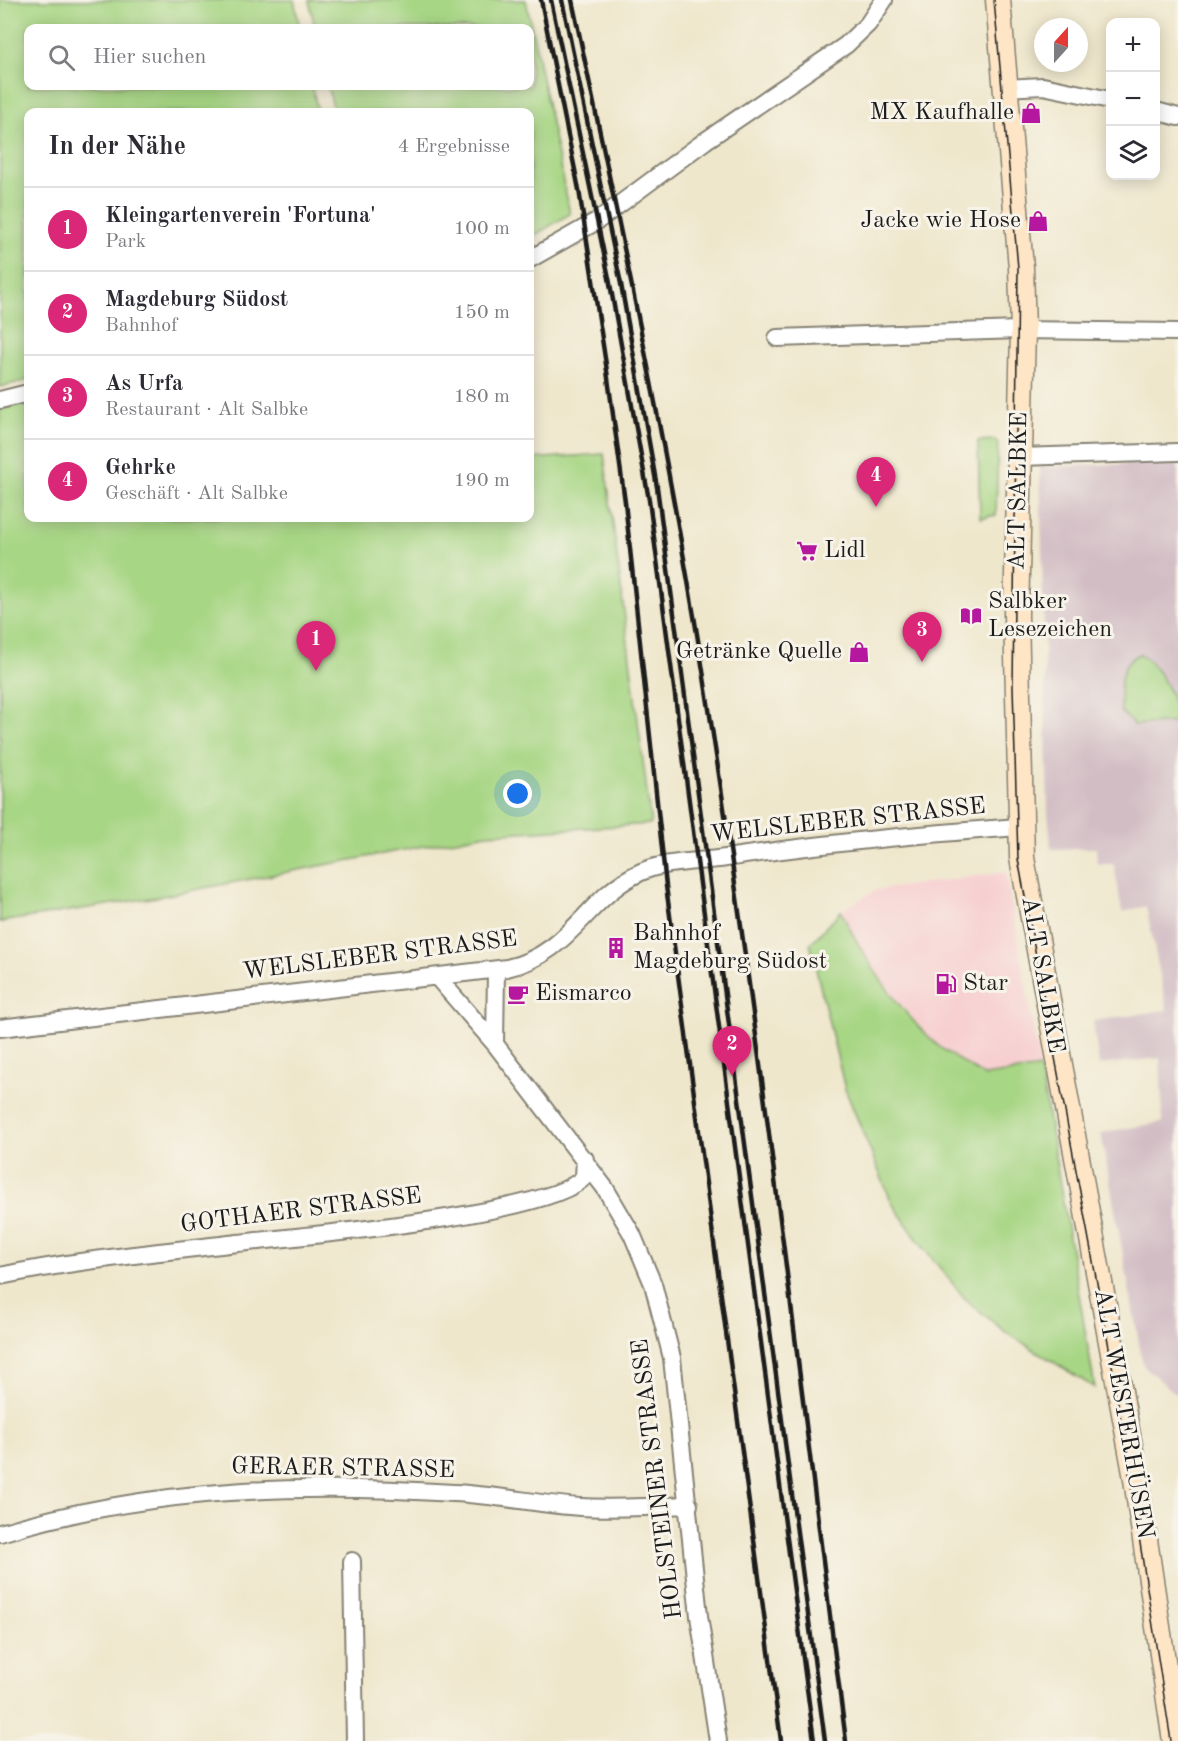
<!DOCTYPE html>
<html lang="de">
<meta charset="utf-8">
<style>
:root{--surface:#fff;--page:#f7f7f7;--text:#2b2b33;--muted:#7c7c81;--line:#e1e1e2;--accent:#db2777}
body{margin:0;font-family:"Old Standard TT",serif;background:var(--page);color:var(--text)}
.controls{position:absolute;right:18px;top:18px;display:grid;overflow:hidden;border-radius:12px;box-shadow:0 3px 15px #0003}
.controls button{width:54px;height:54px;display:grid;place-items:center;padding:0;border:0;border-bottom:2px solid var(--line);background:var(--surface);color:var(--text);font:30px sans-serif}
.compass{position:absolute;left:1034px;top:18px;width:54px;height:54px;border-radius:50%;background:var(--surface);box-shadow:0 3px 15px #0003;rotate:21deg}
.you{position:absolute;left:518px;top:794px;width:21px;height:21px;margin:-15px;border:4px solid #fff;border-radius:50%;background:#1a73e8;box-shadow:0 0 0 9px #1a73e833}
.badge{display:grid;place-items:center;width:39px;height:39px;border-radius:50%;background:var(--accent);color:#fff;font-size:20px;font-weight:700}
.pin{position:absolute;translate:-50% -50px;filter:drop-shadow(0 2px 3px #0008)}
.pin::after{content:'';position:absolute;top:32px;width:21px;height:18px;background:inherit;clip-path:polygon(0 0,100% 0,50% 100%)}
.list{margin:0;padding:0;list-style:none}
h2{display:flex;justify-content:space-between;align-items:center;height:78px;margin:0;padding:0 24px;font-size:26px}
h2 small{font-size:20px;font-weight:400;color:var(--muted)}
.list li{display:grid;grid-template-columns:39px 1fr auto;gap:18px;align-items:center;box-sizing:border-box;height:84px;padding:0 24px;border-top:2px solid var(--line)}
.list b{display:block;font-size:22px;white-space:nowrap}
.list p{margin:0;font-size:20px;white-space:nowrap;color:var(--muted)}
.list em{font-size:20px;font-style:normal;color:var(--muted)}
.icon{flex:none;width:33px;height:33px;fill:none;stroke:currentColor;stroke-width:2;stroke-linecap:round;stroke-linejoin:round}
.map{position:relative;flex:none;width:1178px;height:1741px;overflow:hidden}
.search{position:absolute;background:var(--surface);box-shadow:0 3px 15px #0003;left:24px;top:24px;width:510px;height:66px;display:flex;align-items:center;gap:15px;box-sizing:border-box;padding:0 21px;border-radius:12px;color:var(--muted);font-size:22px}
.panel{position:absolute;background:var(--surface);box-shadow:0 3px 15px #0003;left:24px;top:108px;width:510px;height:414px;border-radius:12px}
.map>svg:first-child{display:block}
.built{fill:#f7cfd0}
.industrial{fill:#d2bdc5}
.green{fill:#a7d684;stroke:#627950;stroke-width:1.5}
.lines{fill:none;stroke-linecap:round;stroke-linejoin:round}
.minor-casing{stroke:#868274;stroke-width:20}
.secondary-casing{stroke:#868274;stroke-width:27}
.minor{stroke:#fff;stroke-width:16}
.secondary{stroke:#fde5c5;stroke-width:24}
.tram{stroke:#1c1c1c;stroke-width:1.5}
.rail{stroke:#1c1c1c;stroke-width:4.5}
.labels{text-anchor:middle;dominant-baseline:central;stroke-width:6;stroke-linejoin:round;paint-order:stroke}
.poi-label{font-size:24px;fill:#1c1c1c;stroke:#f7f3e8;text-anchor:start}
.street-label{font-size:24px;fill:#1c1c1c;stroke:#f7f3e8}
</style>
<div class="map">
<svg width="1178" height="1741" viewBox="0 0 1178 1741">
<rect width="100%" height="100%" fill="#f7f3e8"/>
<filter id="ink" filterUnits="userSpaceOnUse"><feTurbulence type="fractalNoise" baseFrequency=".0167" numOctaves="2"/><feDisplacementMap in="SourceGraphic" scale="12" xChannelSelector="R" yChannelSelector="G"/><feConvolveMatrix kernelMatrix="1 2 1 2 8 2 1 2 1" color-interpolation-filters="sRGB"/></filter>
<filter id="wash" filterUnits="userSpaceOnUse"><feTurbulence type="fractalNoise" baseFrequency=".008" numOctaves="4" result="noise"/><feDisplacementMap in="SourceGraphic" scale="24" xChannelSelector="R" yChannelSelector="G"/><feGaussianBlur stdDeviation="1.35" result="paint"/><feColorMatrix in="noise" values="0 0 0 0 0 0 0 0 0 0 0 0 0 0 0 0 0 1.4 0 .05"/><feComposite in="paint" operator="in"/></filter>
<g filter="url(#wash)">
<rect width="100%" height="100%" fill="#efe7cc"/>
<path class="built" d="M1006 872 1040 1068 984 1076 935 1043 893 995 859 947 841 911 876 890Z"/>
<path class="industrial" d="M1178 462V1396L1143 1365 1101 1133 1163 1122 1160 1058 1099 1065 1093 1021 1167 1010 1146 906 1122 912 1114 864H1097L1096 848 1051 849 1048 813 1040 467Z"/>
<path class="green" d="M0 0H294L300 28H28V86H312L318 112H28V380L0 387Z
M309 0H526L570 214 530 238V112H334L328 86H530V28H315Z
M28 402V518H530V459L604 454 651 824 487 834 157 897 0 922V409Z
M995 440 998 443 996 515 980 518 978 441Z
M1139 654C1158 663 1178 702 1177 722L1134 725 1121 711C1120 691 1117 664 1139 654Z
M841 911C864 959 895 1005 934 1042 948 1055 968 1065 984 1076L1040 1068 1095 1388 1004 1331 966 1300 919 1242 892 1203 845 1089 810 944Z"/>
</g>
<g filter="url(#ink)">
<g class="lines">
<defs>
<path id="minor" d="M1005 88 1043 86 1110 100
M1156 111 1178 117
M530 259 597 221 705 141 846 45 868 24 884 0
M777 338 1019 330 1178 332
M0 400 28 393
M1019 457 1178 452
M496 970 495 1044 605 1188 632 1234 653 1284 672 1358 699 1616 718 1741
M437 977 495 1044
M0 1028 507 968C571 954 587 896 641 872 666 861 699 862 726 858 823 843 921 834 1019 827
M0 1276C76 1260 153 1253 229 1244 290 1237 551 1216 584 1177L585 1159
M0 1533C150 1488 298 1483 454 1493 496 1495 538 1504 580 1507 616 1509 652 1507 689 1505
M352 1561 355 1741"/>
<path id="secondary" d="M998 0 1021 268 1023 330 1016 615 1022 858 1135 1473 1175 1741"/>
</defs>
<use href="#minor" class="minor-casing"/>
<use href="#secondary" class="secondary-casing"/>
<use href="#minor" class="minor"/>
<use href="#secondary" class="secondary"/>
<path class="tram" d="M994 0 1018 268 1013 687 1018 859 1111 1358 1171 1741"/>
<path class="rail" d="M541 0 579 190 607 371 625 502 666 886 781 1741
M551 0 609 278 649 500 814 1741
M562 0 621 284 657 487 825 1741
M572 0C618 217 664 433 700 652 758 1014 799 1378 846 1741"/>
</g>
</g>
<defs>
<symbol id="shop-bare" viewBox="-9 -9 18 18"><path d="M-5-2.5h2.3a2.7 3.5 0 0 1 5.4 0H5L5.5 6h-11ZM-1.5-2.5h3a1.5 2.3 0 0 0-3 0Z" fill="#b5179e" stroke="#f7f3e8" stroke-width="2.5" paint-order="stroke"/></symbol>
<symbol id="supermarket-bare" viewBox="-9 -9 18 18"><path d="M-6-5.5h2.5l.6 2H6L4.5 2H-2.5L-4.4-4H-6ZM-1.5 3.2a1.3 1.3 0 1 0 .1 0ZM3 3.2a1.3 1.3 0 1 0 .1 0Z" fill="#b5179e" stroke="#f7f3e8" stroke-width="2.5" paint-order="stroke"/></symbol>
<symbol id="library-bare" viewBox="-9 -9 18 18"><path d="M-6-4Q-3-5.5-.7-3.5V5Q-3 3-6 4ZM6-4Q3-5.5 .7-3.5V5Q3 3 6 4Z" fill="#b5179e" stroke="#f7f3e8" stroke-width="2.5" paint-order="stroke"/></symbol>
<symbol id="building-bare" viewBox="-9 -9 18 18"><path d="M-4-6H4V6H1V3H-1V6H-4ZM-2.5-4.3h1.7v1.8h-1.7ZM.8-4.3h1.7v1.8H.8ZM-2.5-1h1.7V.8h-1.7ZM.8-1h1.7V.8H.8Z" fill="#b5179e" stroke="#f7f3e8" stroke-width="2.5" paint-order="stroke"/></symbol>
<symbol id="fuel-bare" viewBox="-9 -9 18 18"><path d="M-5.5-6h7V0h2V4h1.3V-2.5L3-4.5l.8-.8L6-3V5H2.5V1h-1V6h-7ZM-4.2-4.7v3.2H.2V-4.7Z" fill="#b5179e" stroke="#f7f3e8" stroke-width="2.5" paint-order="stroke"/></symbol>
<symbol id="cafe-bare" viewBox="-9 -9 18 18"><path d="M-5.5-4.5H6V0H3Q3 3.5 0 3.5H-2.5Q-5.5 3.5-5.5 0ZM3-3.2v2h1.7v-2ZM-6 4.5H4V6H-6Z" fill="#b5179e" stroke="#f7f3e8" stroke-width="2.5" paint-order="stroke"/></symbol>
</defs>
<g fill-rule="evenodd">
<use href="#shop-bare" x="1016" y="98" width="30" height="30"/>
<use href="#shop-bare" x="1023" y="206" width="30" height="30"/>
<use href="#supermarket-bare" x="792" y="536" width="30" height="30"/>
<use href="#library-bare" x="956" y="601" width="30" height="30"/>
<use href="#shop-bare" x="844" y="637" width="30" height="30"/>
<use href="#building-bare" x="601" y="933" width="30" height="30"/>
<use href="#fuel-bare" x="931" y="969" width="30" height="30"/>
<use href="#cafe-bare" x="503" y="979" width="30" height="30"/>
</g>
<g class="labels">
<g class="poi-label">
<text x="1014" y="113" text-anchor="end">MX Kaufhalle</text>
<text x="1021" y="221" text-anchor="end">Jacke wie Hose</text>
<text x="824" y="551">Lidl</text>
<text x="988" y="602">Salbker<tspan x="988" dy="28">Lesezeichen</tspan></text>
<text x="842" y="652" text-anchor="end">Getränke Quelle</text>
<text x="633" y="934">Bahnhof<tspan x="633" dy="28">Magdeburg Südost</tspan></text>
<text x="963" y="984">Star</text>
<text x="535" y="994">Eismarco</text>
</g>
<g class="street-label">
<text transform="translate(1019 491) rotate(-89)">ALT SALBKE</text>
<text transform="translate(848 821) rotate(-6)">WELSLEBER STRASSE</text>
<text transform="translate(380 956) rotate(-7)">WELSLEBER STRASSE</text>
<text transform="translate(1042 975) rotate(80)">ALT SALBKE</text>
<text transform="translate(301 1211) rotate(-7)">GOTHAER STRASSE</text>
<text transform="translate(1123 1414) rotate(80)">ALT WESTERHÜSEN</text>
<text transform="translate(343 1469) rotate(1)">GERAER STRASSE</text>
<text transform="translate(658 1479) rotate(-97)">HOLSTEINER STRASSE</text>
</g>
</g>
</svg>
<div class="controls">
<button>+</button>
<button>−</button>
<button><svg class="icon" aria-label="layers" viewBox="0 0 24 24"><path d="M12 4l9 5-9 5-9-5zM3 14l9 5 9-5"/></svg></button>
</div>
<svg class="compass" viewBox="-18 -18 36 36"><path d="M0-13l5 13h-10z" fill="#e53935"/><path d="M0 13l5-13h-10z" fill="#7c7c81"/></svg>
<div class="you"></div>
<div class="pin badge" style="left:316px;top:671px">1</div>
<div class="pin badge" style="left:732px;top:1076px">2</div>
<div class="pin badge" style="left:922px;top:662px">3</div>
<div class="pin badge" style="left:876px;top:507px">4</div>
<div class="search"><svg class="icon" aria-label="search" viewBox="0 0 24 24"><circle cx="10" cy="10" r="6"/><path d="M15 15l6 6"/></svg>Hier suchen</div>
<section class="panel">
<h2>In der Nähe<small>4 Ergebnisse</small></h2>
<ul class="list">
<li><span class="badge">1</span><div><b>Kleingartenverein 'Fortuna'</b><p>Park</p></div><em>100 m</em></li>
<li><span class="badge">2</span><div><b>Magdeburg Südost</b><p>Bahnhof</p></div><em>150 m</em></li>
<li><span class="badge">3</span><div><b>As Urfa</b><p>Restaurant · Alt Salbke</p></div><em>180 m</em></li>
<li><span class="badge">4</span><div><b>Gehrke</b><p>Geschäft · Alt Salbke</p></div><em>190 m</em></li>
</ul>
</section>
</div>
